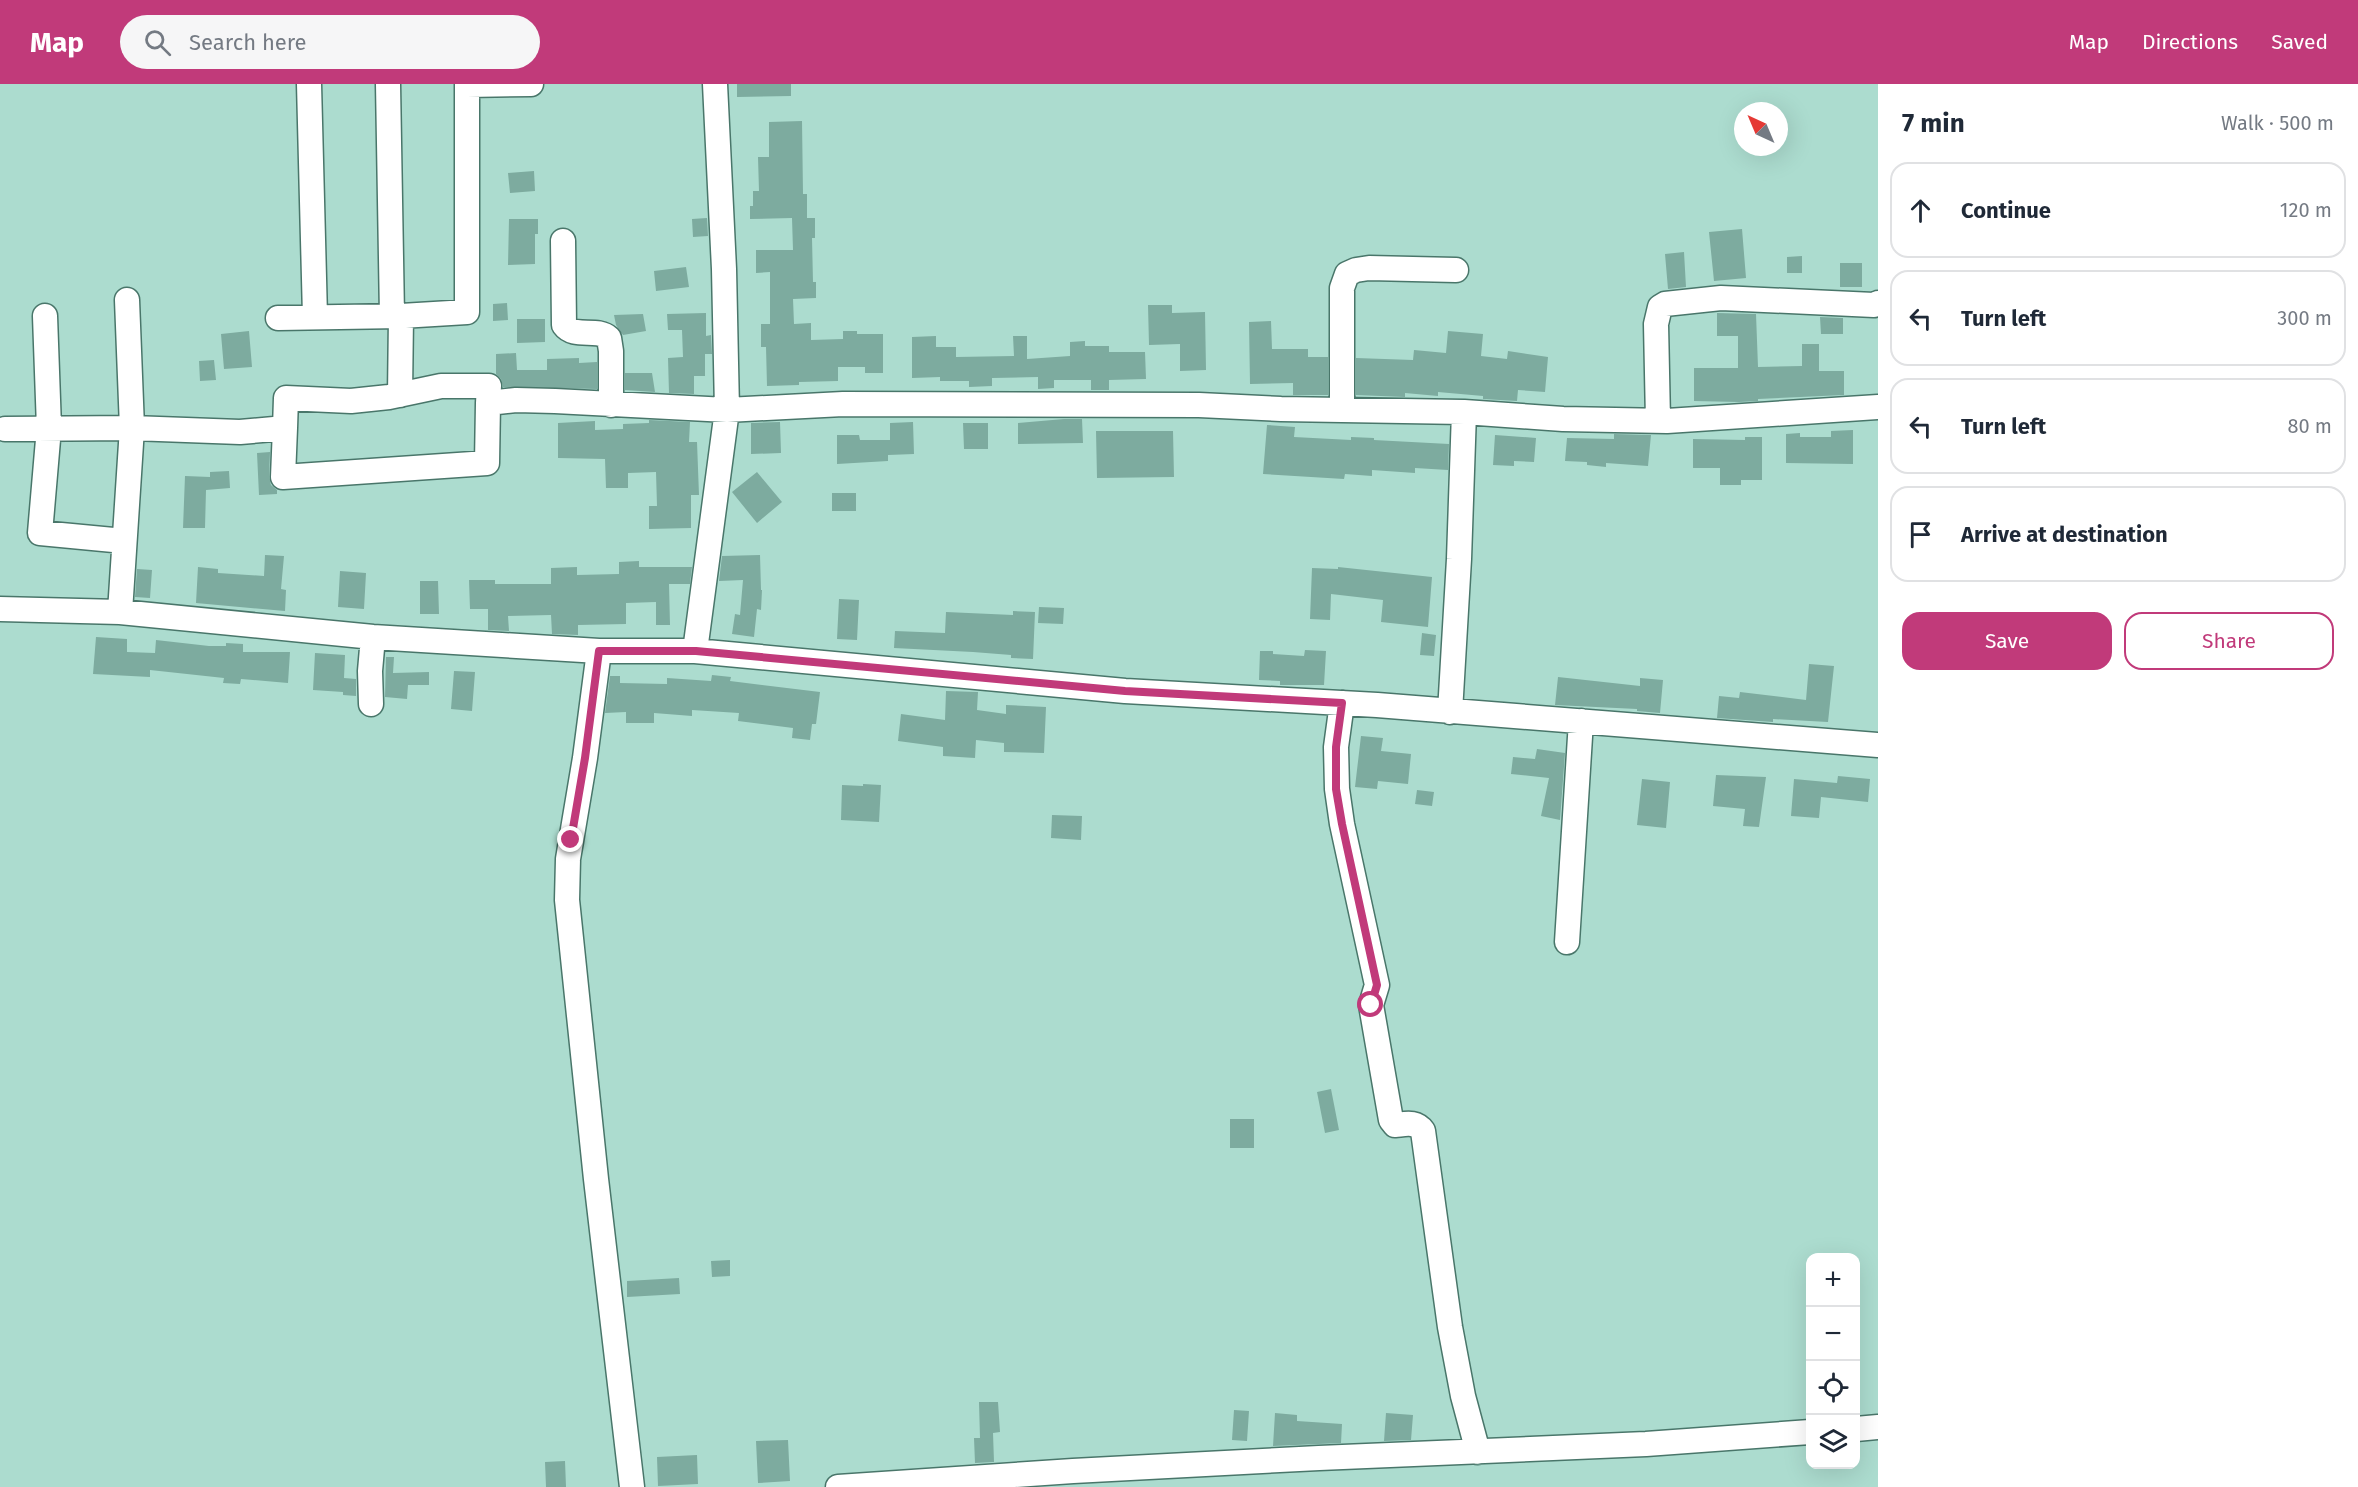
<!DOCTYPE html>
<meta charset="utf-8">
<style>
:root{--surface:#fff;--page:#f6f6f7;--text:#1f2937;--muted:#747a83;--line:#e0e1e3;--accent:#c13a7a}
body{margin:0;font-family:"Fira Sans",sans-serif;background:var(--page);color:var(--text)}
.controls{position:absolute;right:18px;bottom:18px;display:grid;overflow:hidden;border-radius:12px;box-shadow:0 6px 24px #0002}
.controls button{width:54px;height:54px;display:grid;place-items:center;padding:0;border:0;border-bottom:2px solid var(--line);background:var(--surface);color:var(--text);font:30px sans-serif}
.compass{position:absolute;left:1734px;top:18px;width:54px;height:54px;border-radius:50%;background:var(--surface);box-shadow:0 6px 24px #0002;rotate:316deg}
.stop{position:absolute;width:18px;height:18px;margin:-14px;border:4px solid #c13a7a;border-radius:50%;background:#fff}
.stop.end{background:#c13a7a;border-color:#fff;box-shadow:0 2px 6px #0008}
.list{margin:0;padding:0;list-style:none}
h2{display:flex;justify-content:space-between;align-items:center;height:78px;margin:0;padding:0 24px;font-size:26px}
h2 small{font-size:20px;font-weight:400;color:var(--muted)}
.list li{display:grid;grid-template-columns:39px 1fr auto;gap:18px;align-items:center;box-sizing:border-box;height:96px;margin:0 12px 12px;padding:0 12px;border:2px solid var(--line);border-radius:18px}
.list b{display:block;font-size:22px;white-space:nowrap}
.list em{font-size:20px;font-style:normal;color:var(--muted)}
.actions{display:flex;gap:12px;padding:18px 24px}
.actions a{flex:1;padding:14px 0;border:2px solid var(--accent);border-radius:18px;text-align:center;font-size:21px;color:var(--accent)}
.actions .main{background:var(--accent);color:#fff}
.icon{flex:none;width:33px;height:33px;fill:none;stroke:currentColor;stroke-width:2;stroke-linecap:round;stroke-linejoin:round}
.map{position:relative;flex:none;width:1878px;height:1403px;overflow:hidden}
header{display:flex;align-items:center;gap:36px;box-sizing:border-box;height:84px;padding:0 30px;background:var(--accent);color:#fff}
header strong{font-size:28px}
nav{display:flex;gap:33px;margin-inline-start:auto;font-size:21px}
.search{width:420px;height:54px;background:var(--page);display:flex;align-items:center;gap:15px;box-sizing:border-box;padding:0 21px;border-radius:33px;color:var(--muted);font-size:22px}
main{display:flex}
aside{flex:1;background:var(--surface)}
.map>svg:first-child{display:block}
.building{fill:#7dab9f}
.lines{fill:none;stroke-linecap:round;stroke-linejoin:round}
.minor-casing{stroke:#49766a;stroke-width:27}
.minor{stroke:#fff;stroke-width:24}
.route{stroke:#c13a7a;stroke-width:8}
</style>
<header>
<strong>Map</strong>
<div class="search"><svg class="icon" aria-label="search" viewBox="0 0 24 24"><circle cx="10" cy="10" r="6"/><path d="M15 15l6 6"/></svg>Search here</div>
<nav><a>Map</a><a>Directions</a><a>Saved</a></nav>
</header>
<main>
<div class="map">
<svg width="1878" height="1403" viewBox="0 0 1878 1403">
<rect width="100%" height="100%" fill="#acdccf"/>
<path class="building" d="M737 0H791V12L737 13Z
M802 37 803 110H807V134H815V154H812L813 198H816V214L793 215 794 240 811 239V256L843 255V247H857V250H883V289H865V283H838V297L799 298V301L767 302 766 263H761V240H770V188L756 189V166H793L792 134 750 135V122H753V107H759L758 73H769V38Z
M534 87 535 107 510 109 508 89Z
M707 134 708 152 693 153 692 135Z
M509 135H538V150H535V180L508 181Z
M1742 145 1746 194 1714 197 1709 148Z
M1684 168 1686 203 1668 205 1665 170Z
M1802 172V189H1787V173Z
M1840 179H1862V203H1840Z
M686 183 689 203 656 207 654 187Z
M507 219 508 236 493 237V220Z
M1148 221H1172V229L1205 228 1206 286 1180 287V260L1149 261Z
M706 229V252L711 251 712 270H705V292H694V310L669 309 668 274 683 273 682 246H668L667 230Z
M1717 229 1756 230 1758 283 1802 282V260H1819V287H1844V311L1758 315V317L1739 318 1694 317V284H1738V252H1717Z
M643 230 646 247 623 251 616 241 614 231Z
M1820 233 1843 234V250H1821Z
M517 235H545V258L517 259Z
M1271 237 1272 265H1308V273H1328V311H1293V299L1250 300 1249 238Z
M249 247 252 283 224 285 221 250Z
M1448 247 1483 250 1481 272 1507 275 1508 267 1548 273 1545 308 1518 306 1517 317 1483 315V312L1438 308V312L1405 309V313L1356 311V274L1413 276 1414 266 1446 269Z
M936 252V263H956V273L1014 272 1013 252H1027V275L1070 272V258L1085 257V262H1109V268H1145L1146 295 1109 296V306H1091V296H1054V304L1038 305V293L992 294V302L969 303V297H940V293L912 294V253Z
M516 269 517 286H547V275L579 274V279L597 278V305L503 303 501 295 496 290V270Z
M214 276 216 296 200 297 199 277Z
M625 289H652L655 308 625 306Z
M1064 335H1082L1083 359 1018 360V339Z
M649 336 690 338 689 358H697L699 411H691V444L649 445V422H657L656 388 628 389V404H606L605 375 558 374V339L595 337V346L623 345V340L649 339Z
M780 338 781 369 751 370V339Z
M913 338 914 370 888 371V377L837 380V351H859L860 356H890V339Z
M963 339H988V365H964Z
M1267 341 1295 343 1294 353 1351 356V353L1374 354V356L1449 360 1448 386 1415 384V389L1372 386V392L1345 390 1344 395 1263 390Z
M1853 346V380L1786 379V350L1800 349V353H1831V347Z
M1096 347H1173L1174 393 1097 394Z
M1614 350 1651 351 1648 382 1606 379V383L1587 381V378L1565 377 1567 354 1614 355Z
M1495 351 1536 354 1534 378 1514 377V382L1493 381Z
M1745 353H1762V396H1741V401H1720V384H1693V355L1745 356Z
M270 368 269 393 271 401 277 406V410L259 411 257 369Z
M229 387 230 404 206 406 205 444H183L185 392 210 393V388Z
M757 388 782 418 757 439 732 408Z
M832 409H856V427H832Z
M265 471 284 472 281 505 286 506 285 527 196 519 198 483 218 485V489L264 492Z
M760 471 761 506H762L761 526 757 525 754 553 732 550 735 530 740 531 743 496 719 497 722 472Z
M639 477V483H692L690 500H669L670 541H656V518L626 519V540L578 541V551L552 550 551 531 508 532 509 547 488 546V525H470L469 496H495V500H551V484L577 483V491L619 490V478Z
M1338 483 1432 493 1428 543 1381 538 1383 516 1331 510 1330 536 1310 535 1312 484 1338 485Z
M137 485 152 486 150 514 135 513Z
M340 487 366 489 364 525 338 523Z
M420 497H438L439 530H420Z
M839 515 859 516 857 556 837 555Z
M1039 523 1064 524 1063 540 1038 539Z
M1013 527 1035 528 1033 575 1011 574V571L973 568 894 564 895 547 945 549 946 528 1013 531Z
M1422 549 1436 551 1434 572 1420 571Z
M96 553 127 555V568L155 569 156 556 209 562H226V559L243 560V568H290L288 599 241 595 240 600 223 599 224 594 150 586V593L93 590Z
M1305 566 1326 567 1324 601H1280V597L1259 596 1260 567H1273V570L1304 572Z
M315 569 345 571 344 594 356 595V612L343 611V608L313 606Z
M386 573H394L393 589 429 588V601H408L407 615 385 613Z
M1809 580 1834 582 1828 638 1773 635V638L1717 634 1719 612 1739 614 1740 608 1806 616Z
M454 587 475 588 472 627 451 625Z
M712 591 731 593 730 597 820 608 816 640H812L810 656 792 654 793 644 738 637 739 629 692 626V632L654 629V639H626V628L605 629 610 592H620V599L667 600V594L711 597Z
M1558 593 1640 602V594L1663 596 1660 629 1637 627V625L1555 621Z
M946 607 978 608 977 626 1006 630V621L1046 623 1044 669 1004 668V659L976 656 975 674 943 672V663L898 657 901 630 945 636Z
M1361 652 1383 654 1381 667 1411 670 1408 700 1378 697 1377 705 1355 703Z
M1537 665 1565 669 1560 736 1541 732 1549 694 1511 690 1513 673 1535 675Z
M1716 691 1766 693 1759 743 1743 742 1745 725 1713 722Z
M1838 692 1870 695 1868 718 1821 713 1819 734 1791 732 1794 695 1837 699Z
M1642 695 1670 698 1666 744 1637 741Z
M863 700 881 701 879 738 841 736 842 701 863 702Z
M1417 706 1434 708 1432 722 1415 720Z
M1052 731 1082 732 1081 756 1051 754Z
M1331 1005 1339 1046 1325 1049 1317 1008Z
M1230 1035H1254V1064H1230Z
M730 1176V1192L712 1193 711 1177Z
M679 1194 680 1210 627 1213V1197Z
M979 1318H998L1000 1348 993 1349 994 1378 975 1379 974 1354H980Z
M1234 1326 1249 1327 1247 1357 1232 1356Z
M1275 1329 1297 1331V1337L1342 1340 1341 1359 1273 1362Z
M1386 1329 1413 1331 1411 1356 1384 1357Z
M788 1356 790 1397 758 1399 756 1357Z
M697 1371 698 1400 658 1402 657 1373Z
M565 1377 566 1403H546L545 1378Z"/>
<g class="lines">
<defs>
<path id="minor" d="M309 0 315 233
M388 0 392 232
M467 1 531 0
M563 157 564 241C574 255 597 243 609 254L611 267V321
M45 232 49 344 40 449 124 457
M401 232 467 228V0
M278 234 401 232 400 311
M1342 326V204L1347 190 1356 186 1369 184 1456 186
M1658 337 1656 240 1660 223 1665 220 1721 214 1874 221 1878 219
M285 344 283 393 487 379 488 319
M5 345 132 344 240 348 285 344 286 314 351 317 389 313 441 302H489L488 319 516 316 555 317 727 326 843 320 1199 321 1281 325 1464 328 1563 335 1667 337 1878 323
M0 525 120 528 373 553 599 567H695L1125 607 1377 621 1878 661
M120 528 132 344 127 216
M599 567 585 674 568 775 567 816 596 1095 632 1403
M695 567 727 326 724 185 715 0
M1342 619 1336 663 1337 705 1342 740 1377 901 1371 921 1391 1036 1395 1041C1406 1040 1416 1037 1423 1047L1450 1243 1463 1312 1478 1368
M371 620 370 587 373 553
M1450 628 1459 475 1464 328
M1567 858 1581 637
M1856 1345 1878 1343
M838 1403 1073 1387 1319 1374 1646 1360 1810 1348"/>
</defs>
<use href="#minor" class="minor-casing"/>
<use href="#minor" class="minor"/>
</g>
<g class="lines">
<path class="route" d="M571 756 585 674 599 567H696L1125 607 1342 619 1336 663V705L1342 740 1377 901 1371 921"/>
</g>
</svg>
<div class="controls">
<button>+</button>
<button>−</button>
<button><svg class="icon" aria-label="locate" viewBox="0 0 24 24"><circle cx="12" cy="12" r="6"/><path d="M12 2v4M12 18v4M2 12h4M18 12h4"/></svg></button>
<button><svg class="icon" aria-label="layers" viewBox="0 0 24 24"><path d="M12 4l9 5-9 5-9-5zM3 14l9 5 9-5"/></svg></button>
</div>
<svg class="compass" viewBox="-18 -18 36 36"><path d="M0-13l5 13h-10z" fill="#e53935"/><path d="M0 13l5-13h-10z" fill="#747a83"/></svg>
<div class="stop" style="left:1371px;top:921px"></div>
<div class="stop end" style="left:571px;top:756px"></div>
</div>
<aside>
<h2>7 min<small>Walk · 500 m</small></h2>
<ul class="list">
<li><svg class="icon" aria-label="ahead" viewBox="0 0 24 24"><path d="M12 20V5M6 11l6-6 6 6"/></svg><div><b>Continue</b></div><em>120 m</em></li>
<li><svg class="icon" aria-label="left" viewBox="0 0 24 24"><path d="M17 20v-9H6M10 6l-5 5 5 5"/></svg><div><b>Turn left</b></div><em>300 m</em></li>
<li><svg class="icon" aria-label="left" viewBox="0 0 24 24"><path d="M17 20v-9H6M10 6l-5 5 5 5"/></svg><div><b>Turn left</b></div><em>80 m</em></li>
<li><svg class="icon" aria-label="arrive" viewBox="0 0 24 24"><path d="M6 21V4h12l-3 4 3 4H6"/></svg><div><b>Arrive at destination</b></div></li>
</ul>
<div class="actions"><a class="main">Save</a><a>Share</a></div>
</aside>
</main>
